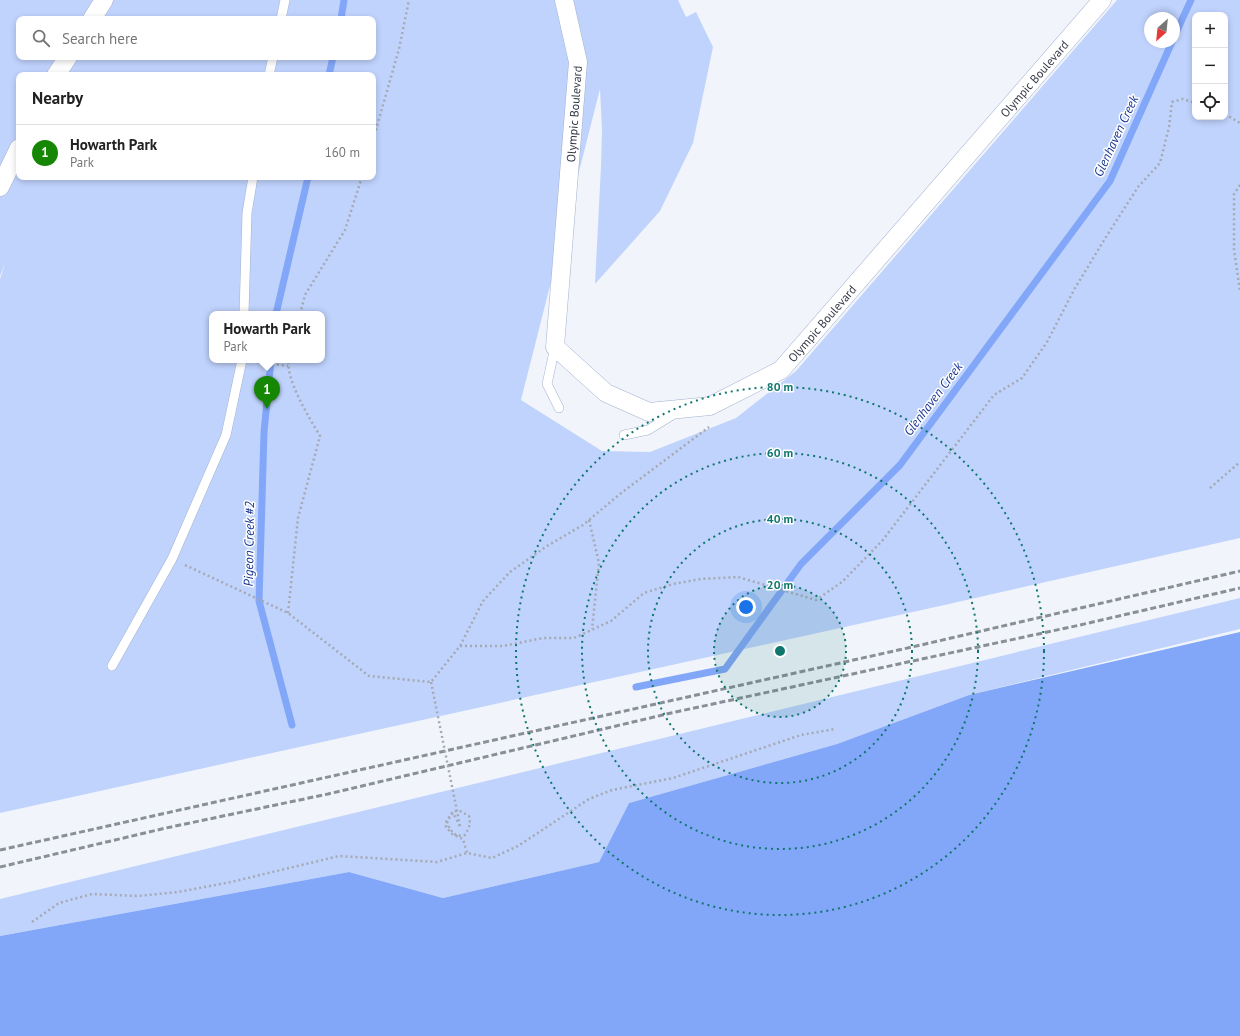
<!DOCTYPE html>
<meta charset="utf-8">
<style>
:root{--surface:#fff;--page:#f6f6f6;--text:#222;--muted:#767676;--line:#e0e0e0;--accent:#168704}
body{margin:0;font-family:"PT Sans",sans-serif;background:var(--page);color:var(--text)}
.controls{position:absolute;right:12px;top:12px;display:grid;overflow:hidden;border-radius:8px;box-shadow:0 2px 6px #0003}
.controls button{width:36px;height:36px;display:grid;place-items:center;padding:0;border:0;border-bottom:1px solid var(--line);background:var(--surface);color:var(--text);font:20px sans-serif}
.compass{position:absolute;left:1144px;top:12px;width:36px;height:36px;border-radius:50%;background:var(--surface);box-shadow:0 2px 6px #0003;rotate:207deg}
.you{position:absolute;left:746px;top:607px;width:14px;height:14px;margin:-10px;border:3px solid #fff;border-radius:50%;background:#1a73e8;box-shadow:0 0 0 6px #1a73e833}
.badge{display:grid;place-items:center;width:26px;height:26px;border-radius:50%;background:var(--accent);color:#fff;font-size:13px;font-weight:700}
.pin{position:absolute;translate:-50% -33px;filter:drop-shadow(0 1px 2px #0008)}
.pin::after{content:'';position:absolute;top:21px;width:14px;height:12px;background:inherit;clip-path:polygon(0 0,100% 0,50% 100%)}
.popup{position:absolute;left:209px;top:311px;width:116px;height:52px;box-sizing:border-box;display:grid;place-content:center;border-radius:8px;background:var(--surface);filter:drop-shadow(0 1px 3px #0005);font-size:13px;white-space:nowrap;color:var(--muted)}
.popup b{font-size:15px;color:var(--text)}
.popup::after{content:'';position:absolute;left:50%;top:100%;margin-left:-8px;border:8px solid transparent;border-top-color:var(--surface)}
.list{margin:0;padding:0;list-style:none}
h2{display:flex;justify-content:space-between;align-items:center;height:52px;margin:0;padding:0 16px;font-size:17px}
h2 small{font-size:13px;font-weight:400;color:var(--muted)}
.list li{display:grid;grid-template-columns:26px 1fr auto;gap:12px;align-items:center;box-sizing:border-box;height:56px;padding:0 16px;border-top:1px solid var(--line)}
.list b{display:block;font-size:15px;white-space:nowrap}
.list p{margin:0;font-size:13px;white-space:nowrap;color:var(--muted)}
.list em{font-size:13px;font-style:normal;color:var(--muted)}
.icon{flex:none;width:22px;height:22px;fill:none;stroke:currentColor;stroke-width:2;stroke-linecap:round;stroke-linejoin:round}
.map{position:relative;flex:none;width:1240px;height:1036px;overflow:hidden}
.search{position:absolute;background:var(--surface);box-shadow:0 2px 6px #0003;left:16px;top:16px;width:360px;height:44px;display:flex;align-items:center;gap:10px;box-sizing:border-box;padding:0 14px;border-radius:8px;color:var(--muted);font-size:15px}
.panel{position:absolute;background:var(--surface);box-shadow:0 2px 6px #0003;left:16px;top:72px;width:360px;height:108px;border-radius:8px}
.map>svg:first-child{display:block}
.green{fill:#c0d3fd;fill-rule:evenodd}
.water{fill:#83a7f8}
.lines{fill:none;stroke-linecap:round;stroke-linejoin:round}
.stream{stroke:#83a7f8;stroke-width:7}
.lane-casing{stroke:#a2b1d0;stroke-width:10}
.street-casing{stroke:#a2b1d0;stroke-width:19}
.path{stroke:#a4a9b2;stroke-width:2.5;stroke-dasharray:2 3;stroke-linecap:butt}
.lane{stroke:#fff;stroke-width:9}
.street{stroke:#fff;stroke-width:18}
.rail{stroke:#898f98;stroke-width:3;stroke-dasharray:6 3;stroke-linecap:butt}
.path-bridge{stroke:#a4a9b2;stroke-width:2.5;stroke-dasharray:2 3;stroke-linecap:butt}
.ring{fill:none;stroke:#0f766e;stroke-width:2;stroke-dasharray:2 4}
.labels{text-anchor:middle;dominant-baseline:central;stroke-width:3;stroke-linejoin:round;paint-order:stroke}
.street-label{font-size:12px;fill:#323845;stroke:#fff}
.water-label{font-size:13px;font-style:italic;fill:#173591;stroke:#fff}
.centre{fill:#0f766e;stroke:#fff;stroke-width:2}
.ring-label{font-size:12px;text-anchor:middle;font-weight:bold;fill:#0f766e;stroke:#fff;stroke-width:3;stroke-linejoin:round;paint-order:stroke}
</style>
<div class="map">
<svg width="1240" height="1036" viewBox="0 0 1240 1036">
<rect width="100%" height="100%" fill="#f1f5fb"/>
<path class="green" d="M0 0H678L686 17 696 12 713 47 693 143 660 211 595 284 601 166 602 130 600 89 521 400 602 451 650 452 736 418 796 371 1117 0H1240V538L949 604 0 813V279L5 264 0 276ZM1195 15H1225V117H1195ZM1150 18H1174V42H1150ZM19 19H373V57H19ZM19 75H373V177H19ZM212 314H322V360H212Z
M1240 598V629L969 695 837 744 629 803 599 862 443 898 349 872 0 936V899Z"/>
<path class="water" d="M1240 632V1036H0V936L349 872 443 898 599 862 629 803 837 744 969 695Z"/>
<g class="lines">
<path class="stream" d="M341 19 344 0
M1174 37 1191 0
M329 75 333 57
M276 314 308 177
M271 360 264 432 259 601 292 725
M636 687 725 669 801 564 900 465 1110 181 1172 42"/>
<defs>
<path id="lane" d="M281 19 285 0
M269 75 273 57
M244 314 247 213 253 177
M555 347 547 384 559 408
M624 435 648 430 674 414
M112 666 172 559 226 435 242 360"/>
<g id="street">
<path id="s1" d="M564 0 578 62 555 347 606 393 649 412 710 406 781 370 1102 0"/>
<path d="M92 19 104 0"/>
<path d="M56 75 68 57"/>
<path d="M0 187 19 148"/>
</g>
</defs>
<use href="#lane" class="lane-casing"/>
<use href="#street" class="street-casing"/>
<path class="path" d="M1225 114 1240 123
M373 140 399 49 409 0
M1240 185 1234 194V250L1240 291
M300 314 305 295 345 230 362 177
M257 362 288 366
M1210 488 1240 462
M589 520 599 563 592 629
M185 565 288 613 369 676 431 682 460 646 483 601 510 572 547 546 583 525 620 494 709 427
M288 613 298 518 320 436C310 419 285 379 289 360
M460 646H503L543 638H574L611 621 644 593 673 584 701 579 738 577 816 600 842 582 882 541 994 395 1022 378 1047 342 1075 288 1106 237 1138 187 1160 163 1169 127 1172 102 1183 99 1195 103
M460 826 453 813 447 821C449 829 451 831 457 836L465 835C469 828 471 824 469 816L460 811H453L446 822V827L452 834 463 839 467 853
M32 922 59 903 92 894 138 896 178 892 231 882 339 856 437 862 467 853 492 858 518 846 589 799 612 790 673 778 801 735 835 729"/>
<use href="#lane" class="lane"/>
<use href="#street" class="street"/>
<path class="rail" d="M0 850 921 645 1240 571
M0 867 166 828 328 794 671 713 1080 625 1240 588"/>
<path class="path-bridge" d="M431 682 460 826"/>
</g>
<circle cx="780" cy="651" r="66" fill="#0f766e" fill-opacity=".12"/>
<g class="ring">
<circle cx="780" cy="651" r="66"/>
<circle cx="780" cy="651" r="132"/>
<circle cx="780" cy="651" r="198"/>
<circle cx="780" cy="651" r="264"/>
</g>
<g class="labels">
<g class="street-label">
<text stroke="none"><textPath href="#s1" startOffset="992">Olympic Boulevard</textPath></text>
<text transform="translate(574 114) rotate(-86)">Olympic Boulevard</text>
<text stroke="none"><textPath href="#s1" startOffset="668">Olympic Boulevard</textPath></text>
</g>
<g class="water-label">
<text transform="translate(1116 136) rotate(-65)">Glenhaven Creek</text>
<text transform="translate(933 399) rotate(-53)">Glenhaven Creek</text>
<text transform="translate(249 544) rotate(-89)">Pigeon Creek #2</text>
</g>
</g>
<circle cx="780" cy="651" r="6" class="centre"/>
<g class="ring-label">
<text x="780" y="391">80 m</text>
<text x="780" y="457">60 m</text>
<text x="780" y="523">40 m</text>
<text x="780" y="589">20 m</text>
</g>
</svg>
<div class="controls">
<button>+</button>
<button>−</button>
<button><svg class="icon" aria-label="locate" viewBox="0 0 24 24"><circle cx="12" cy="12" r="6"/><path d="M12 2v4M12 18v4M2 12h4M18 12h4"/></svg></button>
</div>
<svg class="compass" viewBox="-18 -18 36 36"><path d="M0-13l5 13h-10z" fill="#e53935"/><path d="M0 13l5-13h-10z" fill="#767676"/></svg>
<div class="you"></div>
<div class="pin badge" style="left:267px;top:409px">1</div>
<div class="popup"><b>Howarth Park</b>Park</div>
<div class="search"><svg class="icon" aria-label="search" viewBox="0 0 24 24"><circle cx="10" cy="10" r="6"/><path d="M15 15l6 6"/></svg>Search here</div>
<section class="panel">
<h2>Nearby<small></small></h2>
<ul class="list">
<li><span class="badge">1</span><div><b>Howarth Park</b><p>Park</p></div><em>160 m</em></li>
</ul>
</section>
</div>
